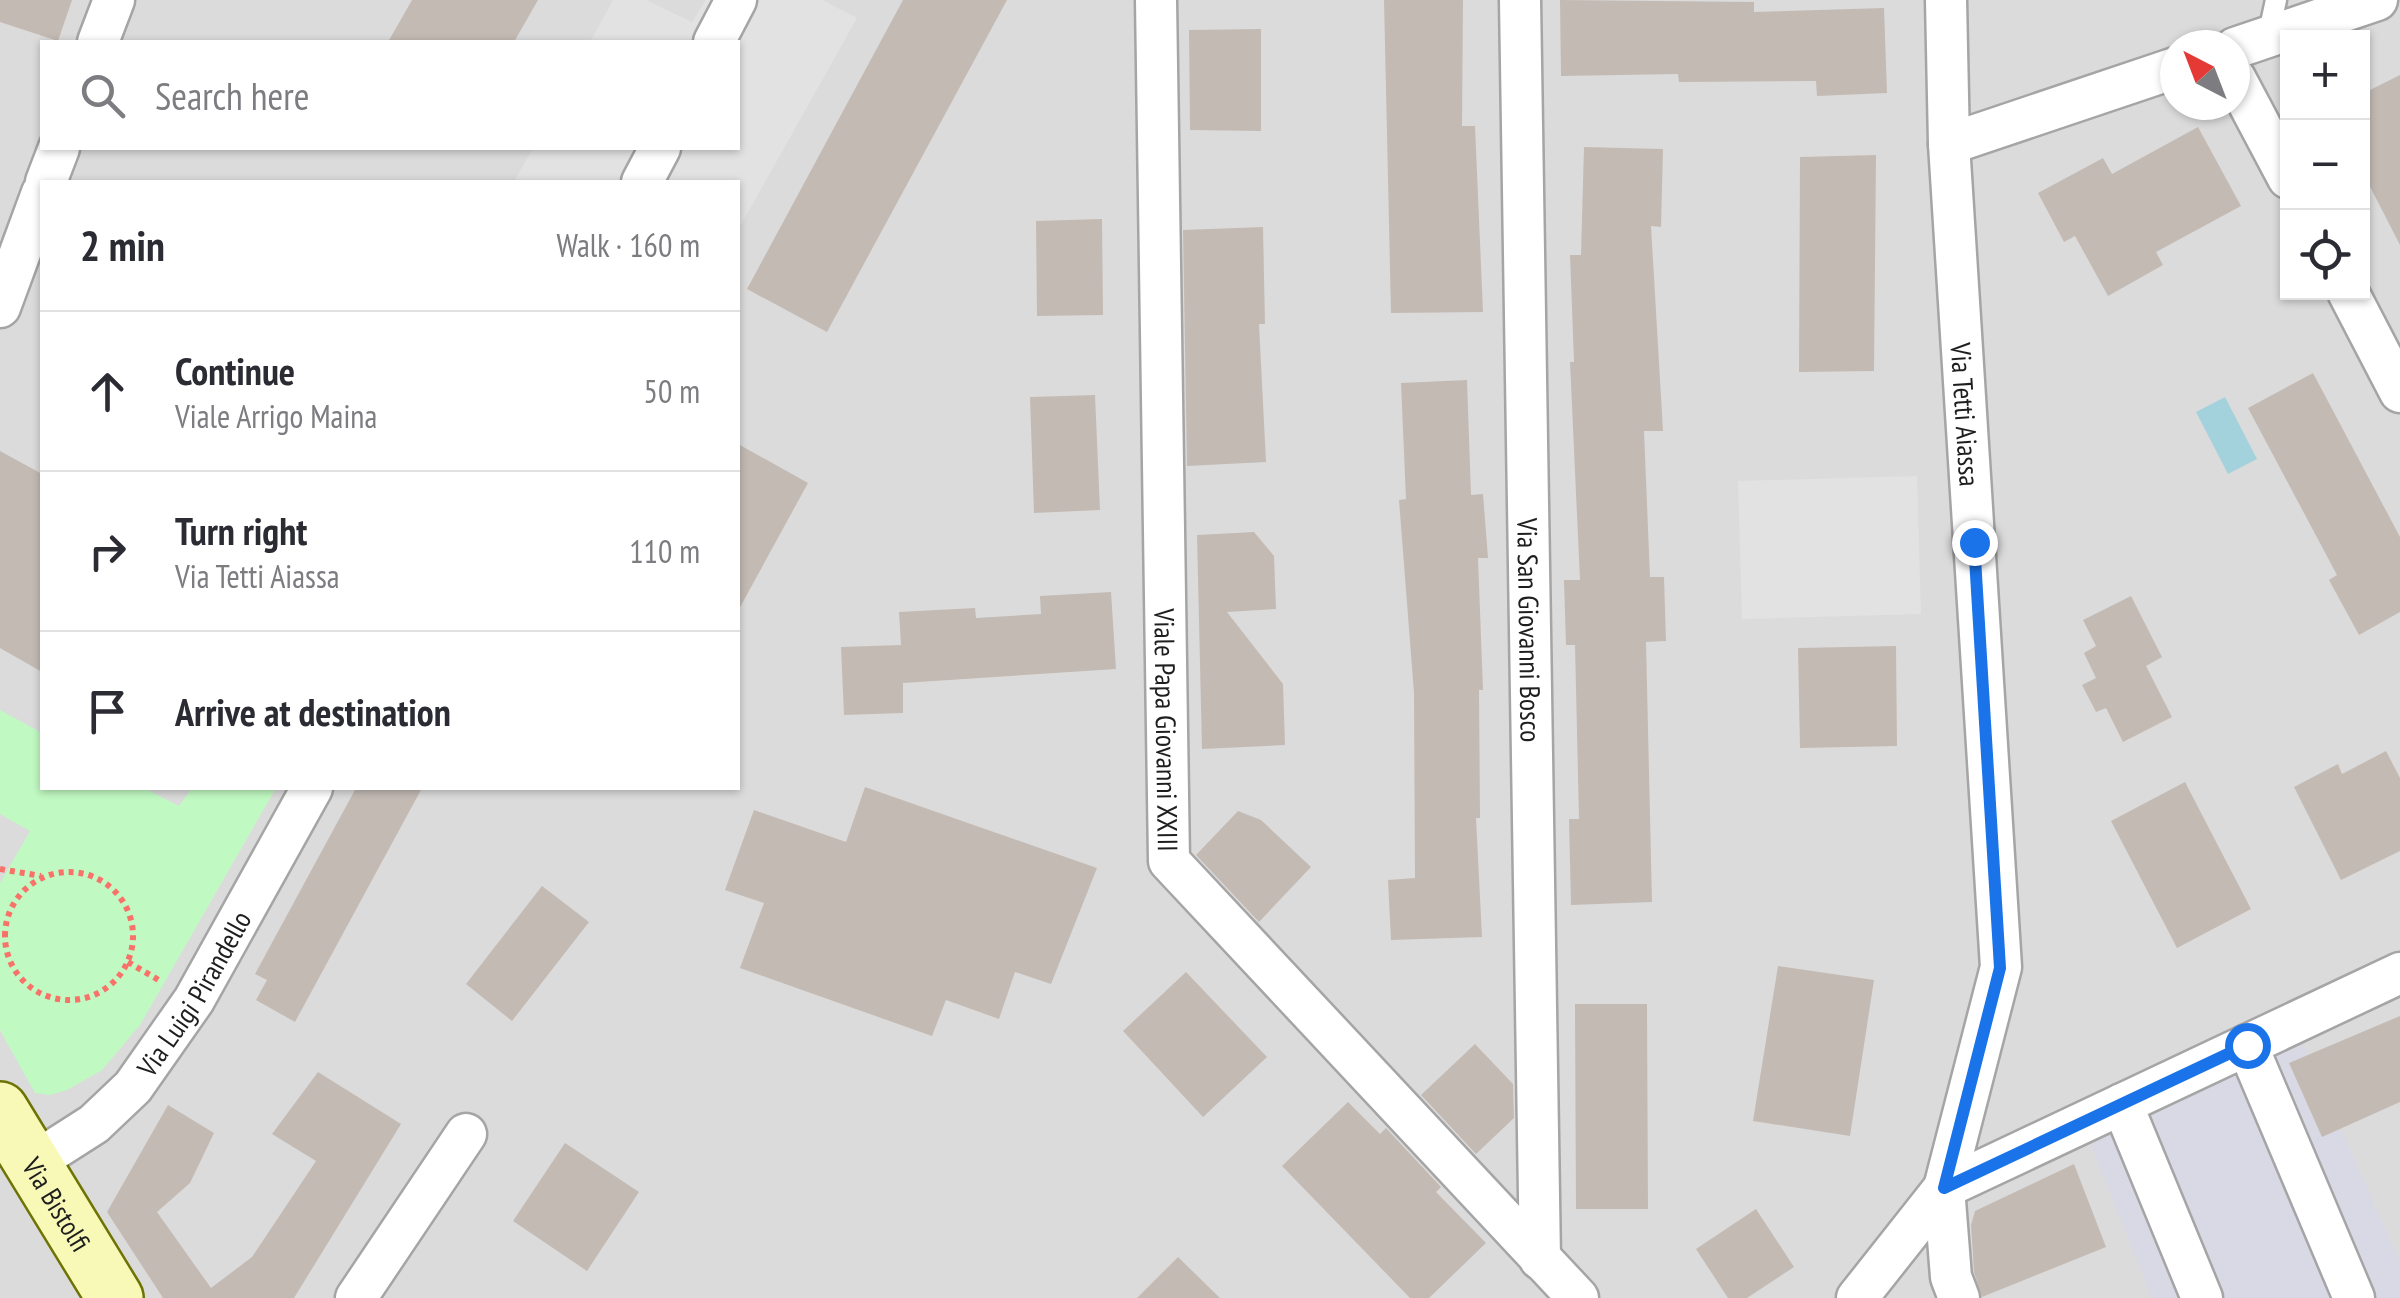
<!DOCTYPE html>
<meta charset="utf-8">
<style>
:root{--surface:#fff;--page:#f2f2f3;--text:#2b2b33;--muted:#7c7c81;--line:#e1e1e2}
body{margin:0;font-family:"PT Sans Narrow",sans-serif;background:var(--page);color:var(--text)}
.controls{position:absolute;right:30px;top:30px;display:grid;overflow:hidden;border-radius:0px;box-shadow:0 2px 8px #0004}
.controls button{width:90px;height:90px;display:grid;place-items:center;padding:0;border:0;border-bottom:2px solid var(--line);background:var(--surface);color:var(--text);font:50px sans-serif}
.compass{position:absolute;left:2160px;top:30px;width:90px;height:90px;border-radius:50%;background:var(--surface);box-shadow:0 2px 8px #0004;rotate:318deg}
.stop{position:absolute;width:30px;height:30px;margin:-22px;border:8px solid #1a73e8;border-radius:50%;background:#fff}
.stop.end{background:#1a73e8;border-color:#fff;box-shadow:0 2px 10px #0008}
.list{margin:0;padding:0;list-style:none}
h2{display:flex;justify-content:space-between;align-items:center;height:130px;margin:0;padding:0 40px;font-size:42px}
h2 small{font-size:32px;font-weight:400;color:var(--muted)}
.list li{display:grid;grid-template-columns:65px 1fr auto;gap:30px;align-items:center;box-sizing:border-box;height:160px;padding:0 40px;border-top:2px solid var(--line)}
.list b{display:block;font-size:38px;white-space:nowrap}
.list p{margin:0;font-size:32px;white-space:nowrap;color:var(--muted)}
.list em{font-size:32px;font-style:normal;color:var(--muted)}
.icon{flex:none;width:55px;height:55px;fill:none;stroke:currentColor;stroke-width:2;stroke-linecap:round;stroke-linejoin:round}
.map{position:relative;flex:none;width:2400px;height:1298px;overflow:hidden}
.search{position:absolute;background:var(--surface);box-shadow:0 2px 8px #0004;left:40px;top:40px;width:700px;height:110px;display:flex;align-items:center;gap:25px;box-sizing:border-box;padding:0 35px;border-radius:0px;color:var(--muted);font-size:38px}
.panel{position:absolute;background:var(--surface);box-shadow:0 2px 8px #0004;left:40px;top:180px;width:700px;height:610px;border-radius:0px}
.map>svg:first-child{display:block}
.residential{fill:#dcdbdb;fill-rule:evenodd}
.park{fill:#c0f9c2}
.parking{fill:#e2e2e2}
.plaza{fill:#d8d9e4}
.water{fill:#a4d2dc}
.building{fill:#c3bab3}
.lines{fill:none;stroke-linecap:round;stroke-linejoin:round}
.lane-casing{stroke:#a5a5a5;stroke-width:25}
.street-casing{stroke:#a5a5a5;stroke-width:45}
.secondary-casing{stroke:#6d7405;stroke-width:60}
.path{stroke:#f9726a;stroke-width:6;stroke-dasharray:5 5;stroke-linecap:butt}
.lane{stroke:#fff;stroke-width:20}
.street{stroke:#fff;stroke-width:40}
.secondary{stroke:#f9f9b7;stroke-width:55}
.route{stroke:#1a73e8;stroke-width:12}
.labels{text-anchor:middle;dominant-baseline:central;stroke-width:8;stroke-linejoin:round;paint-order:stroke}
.street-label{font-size:28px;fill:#1e1e1e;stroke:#fff}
</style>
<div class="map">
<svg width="2400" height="1298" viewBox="0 0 2400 1298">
<rect width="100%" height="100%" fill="#efebe4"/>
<path class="residential" d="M0 0H2400V1298H0ZM2288 38H2362V292H2288ZM42 42H738V148H42ZM2175 45H2235V105H2175ZM42 182H738V788H42Z"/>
<path class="park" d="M0 710 42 733V788H144L179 806 192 788H276L140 1025 102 1070 67 1090 50 1095 35 1093 0 1030V883L30 831 0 814Z"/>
<path class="parking" d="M613 0H646L692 22 706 0H822L857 18 738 230V182H514L533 148H738V42H590Z
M1917 476 1921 614 1742 619 1738 481Z"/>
<path class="plaza" d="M2294 1023 2400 1262V1298H2152L2082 1123Z"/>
<path class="water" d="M2225 397 2257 459 2228 474 2196 412Z"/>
<path class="building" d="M0 0H72L58 41 0 22Z
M412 0H538L514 42H388Z
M903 0H1007L827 332 747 289Z
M1384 0H1463L1462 126H1475L1483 312 1391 313Z
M1560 0 1754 2V12L1884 8 1887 93 1817 96 1816 81 1679 82 1678 74 1561 76Z
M1261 29V131L1190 130 1189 30Z
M2400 75V245L2362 171V94Z
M2198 127 2241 206 2156 252 2163 265 2108 296 2075 236 2064 242 2038 193 2103 158 2112 174Z
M1584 147 1663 149 1661 227 1651 226 1663 431H1644L1650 577H1664L1666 641 1646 642 1652 902 1571 905 1569 819H1579L1575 645H1566L1564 580H1580L1570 362H1574L1570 255H1581Z
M1876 155 1874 371 1799 372 1800 157Z
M1102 219 1103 315 1037 316 1036 221Z
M1263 227 1265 324H1259L1266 462 1187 466 1183 230Z
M2313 373 2400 537V612L2359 635 2329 580 2337 575 2248 408Z
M1467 380 1471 495 1483 494 1488 558H1478L1483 690H1479L1480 818H1476L1482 937 1391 940 1388 880 1415 878 1414 693 1399 500 1406 499 1401 383Z
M1095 395 1100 510 1034 513 1030 397Z
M738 444 808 483 738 611Z
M0 451 42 474V672L0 648Z
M1254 532 1274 556 1276 609 1227 612 1283 684 1285 745 1202 749 1197 535Z
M1111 592 1116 669 903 683V713L844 715 841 647 901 645 899 612 975 608 976 618 1041 614 1040 596Z
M2131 596 2162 657 2146 666 2172 717 2123 742 2106 708 2096 712 2082 685 2096 678 2084 653 2096 646 2083 620Z
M1896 646 1897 746 1800 748 1798 648Z
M2386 751 2400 778V851L2341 880 2294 787 2338 764 2342 774Z
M2185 782 2251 909 2177 948 2111 821Z
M865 787 1097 868 1051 984 1015 972 999 1019 946 1000 932 1036 740 968 764 903 725 890 754 810 846 842Z
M356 788H422L295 1022 256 1000 267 980 255 974Z
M1238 811 1261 820 1311 867 1259 922 1196 855Z
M542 886 589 922 512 1021 466 984Z
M1778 966 1874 980 1850 1136 1753 1121Z
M1186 972 1267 1057 1203 1117 1123 1031Z
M1575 1004H1647L1648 1209H1576Z
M2400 1016V1102L2322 1137 2289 1063Z
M1475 1044 1513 1084 1514 1118 1476 1154 1421 1095Z
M318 1072 401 1124 294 1298H163L107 1212 168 1105 214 1133 190 1183 157 1212 211 1288 252 1257 316 1161 272 1134Z
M1348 1102 1380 1134 1386 1128 1441 1187 1436 1192 1486 1243 1429 1298H1410L1282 1166Z
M565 1143 639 1192 587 1271 513 1221Z
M2074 1164 2106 1247 1982 1297 1974 1272 1971 1225 1975 1211Z
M1756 1209 1794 1267 1747 1298H1728L1696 1249Z
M1178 1257 1220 1298H1137Z"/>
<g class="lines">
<defs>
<path id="lane" d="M2268 37 2276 0"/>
<g id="street">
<path id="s1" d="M1156 0 1169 861 1578 1298"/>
<path id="s2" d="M1520 0 1540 1259"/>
<path id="s3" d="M1946 0 1949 144 2001 967 1944 1188 1951 1277 1959 1298"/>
<path d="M98 42 114 0"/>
<path d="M714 42 736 0"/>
<path d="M2235 48 2377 0"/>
<path d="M2235 78 2288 178"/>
<path d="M1949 144 2175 68"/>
<path d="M46 182 59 148"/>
<path d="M642 182 660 148"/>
<path d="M2348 292 2400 392"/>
<path d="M0 307 42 193"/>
<path d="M2247 1045 2354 1298"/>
<path d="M2122 1104 2202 1298"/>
<path id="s4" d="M33 1163 94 1124 133 1087 194 1000 312 788"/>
<path d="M356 1298 466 1134"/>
<path d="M1857 1298 1944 1188 2400 973"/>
</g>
<g id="secondary">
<path id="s5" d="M0 1110 115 1298"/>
</g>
</defs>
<use href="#lane" class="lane-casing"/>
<use href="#street" class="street-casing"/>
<use href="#secondary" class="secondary-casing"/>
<path class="path" d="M0 869 41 876
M5 936a64 64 0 1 1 128 0a64 64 0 1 1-128 0Z
M128 962 162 982"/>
<use href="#lane" class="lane"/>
<use href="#street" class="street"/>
<use href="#secondary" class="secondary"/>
</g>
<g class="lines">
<path class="route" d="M1974 542 2000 968 1944 1188 2247 1045"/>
</g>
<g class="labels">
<g class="street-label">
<text stroke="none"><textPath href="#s3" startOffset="415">Via Tetti Aiassa</textPath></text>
<text stroke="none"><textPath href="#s2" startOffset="630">Via San Giovanni Bosco</textPath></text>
<text stroke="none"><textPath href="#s1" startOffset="730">Viale Papa Giovanni XXIII</textPath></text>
<text stroke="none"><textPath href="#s4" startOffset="238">Via Luigi Pirandello</textPath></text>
<text stroke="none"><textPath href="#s5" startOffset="110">Via Bistolfi</textPath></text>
</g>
</g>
</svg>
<div class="controls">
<button>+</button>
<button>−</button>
<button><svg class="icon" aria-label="locate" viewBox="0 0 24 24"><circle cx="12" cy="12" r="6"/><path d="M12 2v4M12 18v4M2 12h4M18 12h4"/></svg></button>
</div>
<svg class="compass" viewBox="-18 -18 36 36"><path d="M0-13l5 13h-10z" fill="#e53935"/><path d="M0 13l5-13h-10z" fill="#7c7c81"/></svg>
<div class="stop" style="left:2247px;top:1045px"></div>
<div class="stop end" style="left:1974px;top:542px"></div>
<div class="search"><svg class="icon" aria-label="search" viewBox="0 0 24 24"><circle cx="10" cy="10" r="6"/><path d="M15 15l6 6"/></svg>Search here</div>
<section class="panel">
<h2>2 min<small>Walk · 160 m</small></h2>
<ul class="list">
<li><svg class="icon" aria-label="ahead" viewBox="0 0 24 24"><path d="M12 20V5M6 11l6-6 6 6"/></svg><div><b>Continue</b><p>Viale Arrigo Maina</p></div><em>50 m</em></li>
<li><svg class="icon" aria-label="right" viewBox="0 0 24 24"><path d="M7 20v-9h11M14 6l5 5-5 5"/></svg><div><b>Turn right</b><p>Via Tetti Aiassa</p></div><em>110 m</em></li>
<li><svg class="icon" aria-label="arrive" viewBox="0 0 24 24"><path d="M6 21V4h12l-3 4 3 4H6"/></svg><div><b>Arrive at destination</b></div></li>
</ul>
</section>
</div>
